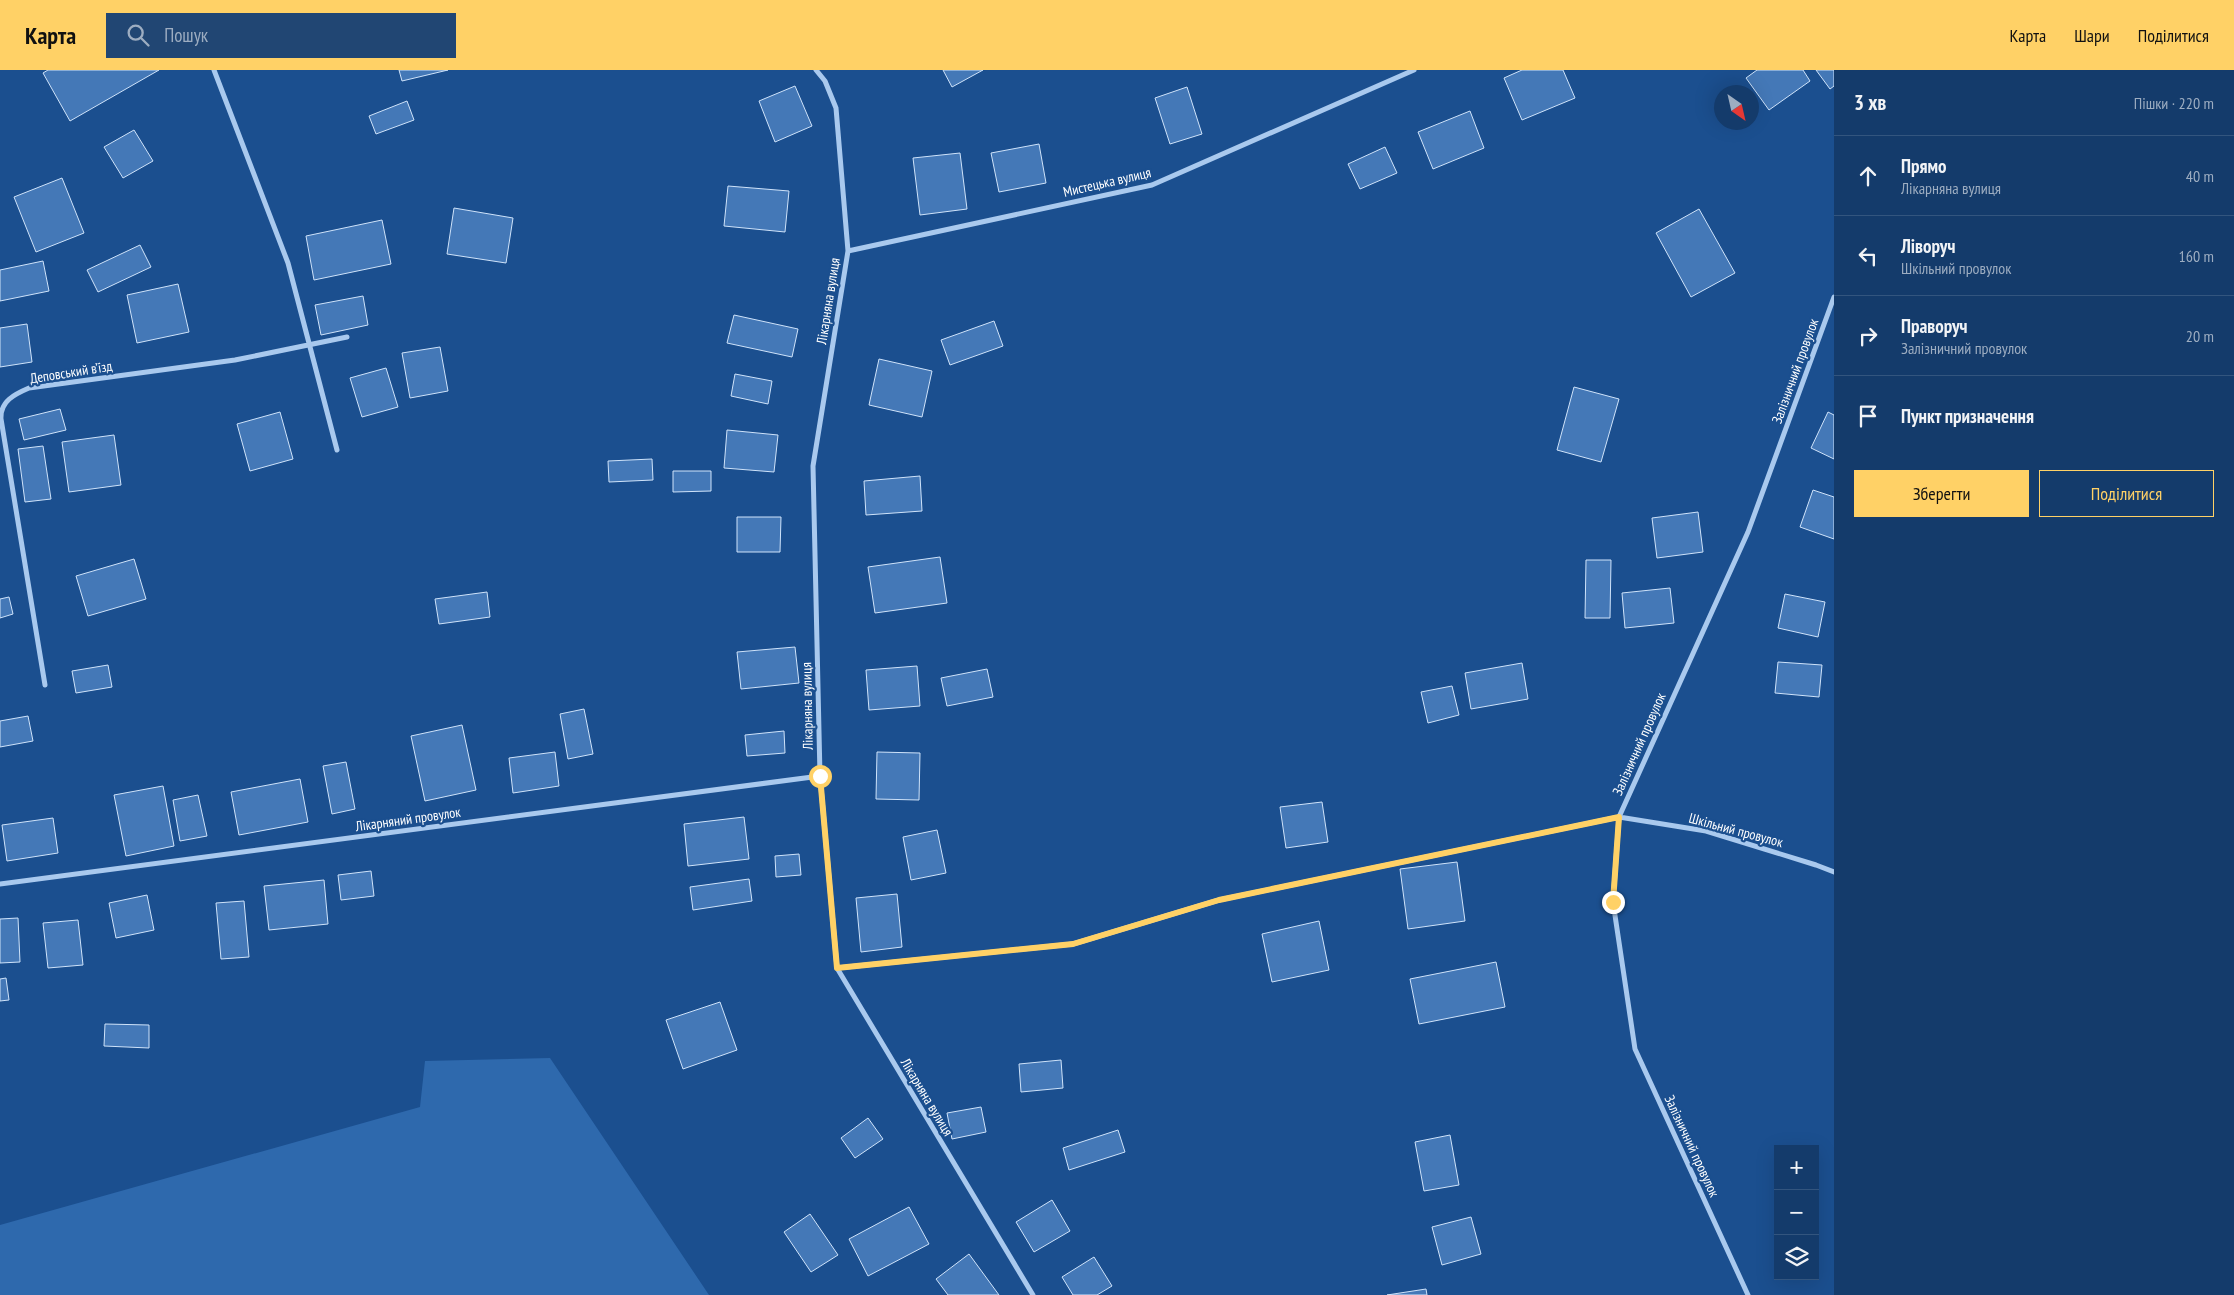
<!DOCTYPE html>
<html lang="uk">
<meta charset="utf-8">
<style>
:root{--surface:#143b6b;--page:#214673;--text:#f1f3f6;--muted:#9dadc1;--line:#33557e;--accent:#ffd166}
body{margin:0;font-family:"PT Sans Narrow",sans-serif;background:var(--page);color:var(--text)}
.controls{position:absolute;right:15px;bottom:15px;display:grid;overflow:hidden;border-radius:0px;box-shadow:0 5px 20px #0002}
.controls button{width:45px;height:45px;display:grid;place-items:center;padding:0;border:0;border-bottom:1px solid var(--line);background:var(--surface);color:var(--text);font:25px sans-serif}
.compass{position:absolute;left:1714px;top:15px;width:45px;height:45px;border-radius:50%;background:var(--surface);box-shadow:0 5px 20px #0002;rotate:146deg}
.stop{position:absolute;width:15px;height:15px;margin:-11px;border:4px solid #ffd166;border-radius:50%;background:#fff}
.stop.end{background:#ffd166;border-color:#fff;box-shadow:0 1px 5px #0008}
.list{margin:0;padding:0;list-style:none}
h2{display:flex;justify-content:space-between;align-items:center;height:65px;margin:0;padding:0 20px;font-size:21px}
h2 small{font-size:16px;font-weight:400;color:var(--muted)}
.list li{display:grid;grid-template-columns:32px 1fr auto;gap:15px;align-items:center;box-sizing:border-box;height:80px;padding:0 20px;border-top:1px solid var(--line)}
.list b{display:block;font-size:19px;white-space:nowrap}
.list p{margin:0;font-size:16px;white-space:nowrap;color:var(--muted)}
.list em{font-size:16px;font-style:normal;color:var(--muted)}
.actions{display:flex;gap:10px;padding:15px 20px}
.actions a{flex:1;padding:11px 0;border:1px solid var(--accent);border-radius:0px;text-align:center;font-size:18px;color:var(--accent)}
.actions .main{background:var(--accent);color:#111}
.icon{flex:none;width:28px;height:28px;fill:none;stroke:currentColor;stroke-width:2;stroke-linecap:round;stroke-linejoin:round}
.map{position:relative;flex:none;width:1834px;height:1225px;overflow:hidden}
header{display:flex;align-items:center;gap:30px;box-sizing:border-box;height:70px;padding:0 25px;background:var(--accent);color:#111}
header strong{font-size:24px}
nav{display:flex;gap:28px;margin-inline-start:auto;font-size:18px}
.search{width:350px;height:45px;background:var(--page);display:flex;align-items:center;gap:12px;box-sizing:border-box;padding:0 18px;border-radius:0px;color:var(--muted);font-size:19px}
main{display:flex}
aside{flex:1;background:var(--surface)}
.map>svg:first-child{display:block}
.green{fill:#2e69ad}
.building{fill:#4478b7;stroke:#cfe3fa}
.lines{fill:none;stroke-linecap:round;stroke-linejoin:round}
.minor{stroke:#a9c9ee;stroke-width:5}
.route{stroke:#ffd166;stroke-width:6}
.labels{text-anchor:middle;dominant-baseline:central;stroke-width:4.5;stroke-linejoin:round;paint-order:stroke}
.street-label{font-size:14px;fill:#fff;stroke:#1b4f8f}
</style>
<header>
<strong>Карта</strong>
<div class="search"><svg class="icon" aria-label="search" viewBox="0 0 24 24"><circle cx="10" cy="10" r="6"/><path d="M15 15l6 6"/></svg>Пошук</div>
<nav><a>Карта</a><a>Шари</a><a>Поділитися</a></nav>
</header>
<main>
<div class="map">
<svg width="1834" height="1225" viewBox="0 0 1834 1225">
<rect width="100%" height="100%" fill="#1b4f8f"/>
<path class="green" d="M550 988 709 1225H0V1155L420 1037 425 991Z"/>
<path class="building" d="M48 0H159L70 51 43 3Z
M399 0H448L402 11Z
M943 0H983L952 17Z
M1522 0H1563L1575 28 1522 50 1504 8Z
M1757 0H1803L1810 11 1769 40 1746 8Z
M1816 0H1834V16L1830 19Z
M795 16 812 56 775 72 759 31Z
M1187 17 1202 64 1170 74 1155 28Z
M407 31 414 50 376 64 369 46Z
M1470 41 1484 78 1433 99 1418 62Z
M134 60 153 91 123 108 104 77Z
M1039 74 1046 113 999 122 991 83Z
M1385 77 1397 103 1360 119 1348 94Z
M960 83 967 139 920 145 913 88Z
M62 108 84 163 36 182 14 127Z
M728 116 789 121 785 162 724 156Z
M454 138 513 148 506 193 447 184Z
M1699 139 1735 203 1691 227 1656 163Z
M382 150 391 194 314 210 306 166Z
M140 175 151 197 98 222 87 200Z
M43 191 49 221 0 231V200Z
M178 214 189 262 137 273 127 225Z
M363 226 368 255 321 265 315 235Z
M734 245 798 259 792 287 727 273Z
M994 251 1003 276 950 295 941 270Z
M27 254 32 292 0 297V258Z
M440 277 448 321 410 328 402 283Z
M879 289 932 301 922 347 869 335Z
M386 298 398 337 362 347 350 308Z
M735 304 772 311 768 334 731 326Z
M1574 317 1619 329 1601 392 1557 380Z
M60 339 66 360 24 370 19 349Z
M280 342 293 389 250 401 237 354Z
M1828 342 1834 345V389L1811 378Z
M727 360 778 365 774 402 724 398Z
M114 365 121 415 69 422 62 372Z
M43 376 51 429 25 432 18 379Z
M652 389 653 410 609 412 608 391Z
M673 401H711V421L673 422Z
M920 406 922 441 866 445 864 411Z
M1813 420 1834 427V469L1800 457Z
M1698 442 1703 482 1657 488 1652 448Z
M737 447H781L780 482H737Z
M940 487 947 533 875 543 868 497Z
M134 489 146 529 88 546 76 506Z
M1586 490H1611L1610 548H1585Z
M1670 518 1674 553 1625 558 1622 523Z
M487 522 490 547 439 554 435 529Z
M1785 524 1825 532 1818 567 1778 558Z
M9 527 13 544 0 548V529Z
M795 577 799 613 741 619 737 582Z
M1778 592 1822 595 1819 627 1775 623Z
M1522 593 1528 629 1471 639 1465 603Z
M108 595 112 617 76 623 72 601Z
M917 596 920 636 869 640 866 600Z
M987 599 993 627 947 636 941 608Z
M1452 616 1459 645 1428 653 1421 622Z
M584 639 593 684 568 689 560 644Z
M28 646 33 671 0 677V651Z
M462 655 476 720 425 731 411 666Z
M784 661 785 683 747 686 745 665Z
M555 682 559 716 513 723 509 688Z
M877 682 920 683 919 730 876 729Z
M346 692 355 739 332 744 323 696Z
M300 709 308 752 239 765 231 722Z
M163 716 174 776 126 786 114 725Z
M198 725 207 766 180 771 173 730Z
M1322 732 1328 772 1286 778 1280 737Z
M744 747 749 789 688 796 684 754Z
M53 748 58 783 7 791 2 755Z
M937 760 946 803 911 810 903 767Z
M799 784 801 805 776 807 775 786Z
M1457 792 1465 851 1408 859 1400 799Z
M371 801 374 826 341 830 338 805Z
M749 809 752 831 693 840 690 817Z
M324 810 328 854 269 860 264 816Z
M897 824 902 877 861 882 856 828Z
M147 825 154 860 116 868 109 833Z
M244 831 249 887 221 889 216 833Z
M18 848 20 892 0 893V849Z
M78 850 83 895 48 898 43 853Z
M1319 851 1329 900 1272 912 1262 864Z
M1496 892 1505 937 1419 954 1410 909Z
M6 908 9 930 0 931V909Z
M720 932 737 980 683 999 666 950Z
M105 954 149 955V978L104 976Z
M1061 990 1063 1018 1021 1022 1019 994Z
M981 1037 986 1062 952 1069 947 1043Z
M868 1048 883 1069 855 1088 841 1068Z
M1118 1060 1125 1082 1069 1100 1063 1078Z
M1450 1065 1459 1115 1424 1121 1415 1072Z
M1052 1130 1070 1161 1034 1182 1016 1152Z
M909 1137 929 1174 868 1206 849 1169Z
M810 1144 838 1185 811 1202 784 1162Z
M1471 1147 1481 1184 1442 1195 1432 1157Z
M969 1184 999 1225H948L936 1209Z
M1094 1187 1112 1216 1097 1225H1073L1062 1207Z
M1426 1219 1427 1225H1387Z"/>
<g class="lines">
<path class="minor" d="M214 0 288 193 337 380
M816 0 825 11 836 38 848 181 813 396 820 706 837 898 1033 1225
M848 181 1152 115 1414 0
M45 615 1 349C0 331 15 324 29 318L235 290 347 267
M0 814 820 706
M837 898 1073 874 1219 830 1619 747 1706 761 1816 795 1834 802
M1748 1225 1635 979 1613 832 1619 747 1748 462 1834 227"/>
</g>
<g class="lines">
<path class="route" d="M820 706 837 898 1073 874 1219 830 1619 747 1613 832"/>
</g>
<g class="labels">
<g class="street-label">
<text transform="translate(1107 112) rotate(-13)">Мистецька вулиця</text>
<text transform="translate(828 231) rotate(-81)">Лікарняна вулиця</text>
<text transform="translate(1795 301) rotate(-70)">Залізничний провулок</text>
<text transform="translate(71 302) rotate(-9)">Деповський в’їзд</text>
<text transform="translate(807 636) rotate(-91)">Лікарняна вулиця</text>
<text transform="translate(1639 674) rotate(-66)">Залізничний провулок</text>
<text transform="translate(408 749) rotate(-8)">Лікарняний провулок</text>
<text transform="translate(1736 760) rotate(15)">Шкільний провулок</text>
<text transform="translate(927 1027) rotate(59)">Лікарняна вулиця</text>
<text transform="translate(1692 1076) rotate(65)">Залізничний провулок</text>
</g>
</g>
</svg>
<div class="controls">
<button>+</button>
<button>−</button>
<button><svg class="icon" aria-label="layers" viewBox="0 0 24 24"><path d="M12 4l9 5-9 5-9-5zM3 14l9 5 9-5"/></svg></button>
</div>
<svg class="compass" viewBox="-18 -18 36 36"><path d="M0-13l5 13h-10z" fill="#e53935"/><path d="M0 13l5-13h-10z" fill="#9dadc1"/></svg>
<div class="stop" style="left:820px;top:706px"></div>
<div class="stop end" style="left:1613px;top:832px"></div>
</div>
<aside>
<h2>3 хв<small>Пішки · 220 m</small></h2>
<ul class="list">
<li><svg class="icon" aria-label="ahead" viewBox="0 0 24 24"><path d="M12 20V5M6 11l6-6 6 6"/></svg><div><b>Прямо</b><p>Лікарняна вулиця</p></div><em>40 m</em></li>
<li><svg class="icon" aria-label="left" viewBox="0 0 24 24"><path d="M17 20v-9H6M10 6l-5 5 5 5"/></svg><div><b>Ліворуч</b><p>Шкільний провулок</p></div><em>160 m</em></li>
<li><svg class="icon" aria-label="right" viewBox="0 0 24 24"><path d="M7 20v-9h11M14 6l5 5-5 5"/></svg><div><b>Праворуч</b><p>Залізничний провулок</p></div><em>20 m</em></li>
<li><svg class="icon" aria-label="arrive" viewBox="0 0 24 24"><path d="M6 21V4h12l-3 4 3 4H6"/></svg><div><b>Пункт призначення</b></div></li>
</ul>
<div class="actions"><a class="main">Зберегти</a><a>Поділитися</a></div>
</aside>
</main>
